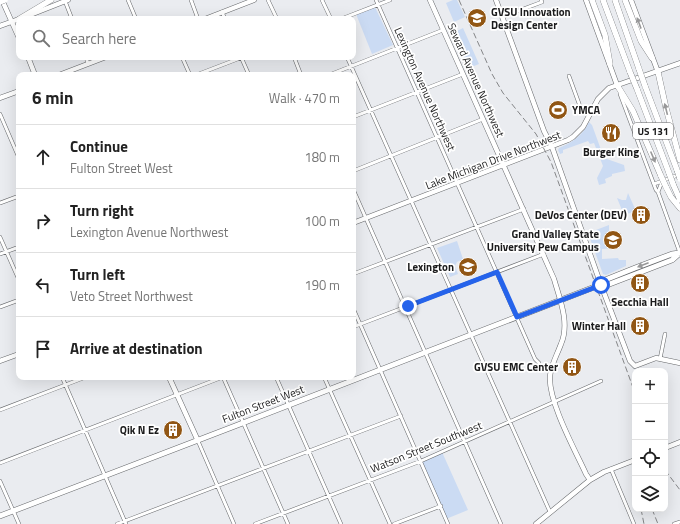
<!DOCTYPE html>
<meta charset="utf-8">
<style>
:root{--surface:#fff;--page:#f6f6f6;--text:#222;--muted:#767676;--line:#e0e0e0}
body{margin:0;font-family:"Titillium Web",sans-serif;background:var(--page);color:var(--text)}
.controls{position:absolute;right:12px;bottom:12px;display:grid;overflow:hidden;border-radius:8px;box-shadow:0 4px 16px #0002}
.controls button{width:36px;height:36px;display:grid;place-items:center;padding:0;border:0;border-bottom:1px solid var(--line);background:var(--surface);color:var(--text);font:20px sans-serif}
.stop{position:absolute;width:12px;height:12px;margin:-9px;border:3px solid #2563eb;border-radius:50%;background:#fff}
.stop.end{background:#2563eb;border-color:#fff;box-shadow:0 1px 4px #0008}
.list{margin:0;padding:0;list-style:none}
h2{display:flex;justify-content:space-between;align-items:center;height:52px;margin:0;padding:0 16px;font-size:17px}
h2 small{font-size:13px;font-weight:400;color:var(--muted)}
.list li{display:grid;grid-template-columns:26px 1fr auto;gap:12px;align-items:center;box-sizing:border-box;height:64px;padding:0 16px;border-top:1px solid var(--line)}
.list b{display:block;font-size:15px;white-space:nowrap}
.list p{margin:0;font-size:13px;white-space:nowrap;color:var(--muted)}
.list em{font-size:13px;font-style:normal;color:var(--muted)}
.icon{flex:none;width:22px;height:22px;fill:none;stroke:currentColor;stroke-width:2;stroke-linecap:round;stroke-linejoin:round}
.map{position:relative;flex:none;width:680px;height:524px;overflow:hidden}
.search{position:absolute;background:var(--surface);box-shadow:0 4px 16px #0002;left:16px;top:16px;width:340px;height:44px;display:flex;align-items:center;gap:10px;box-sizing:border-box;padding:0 14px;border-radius:8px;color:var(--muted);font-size:15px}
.panel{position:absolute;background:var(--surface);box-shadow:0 4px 16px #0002;left:16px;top:72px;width:340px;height:308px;border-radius:8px}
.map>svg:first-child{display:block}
.green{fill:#cbdbf3}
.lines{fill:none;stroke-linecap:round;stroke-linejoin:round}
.street-casing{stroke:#66686b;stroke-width:4}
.secondary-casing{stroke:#66686b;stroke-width:5.5}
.primary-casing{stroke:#66686b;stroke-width:6}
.highway-casing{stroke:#66686b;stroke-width:6}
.street{stroke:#fff;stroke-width:3}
.secondary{stroke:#fff;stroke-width:4.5}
.primary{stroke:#fff;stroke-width:5}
.highway{stroke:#fff;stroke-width:5.5}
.rail{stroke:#858688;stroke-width:1;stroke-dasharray:6 3;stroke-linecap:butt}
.highway-bridge-casing{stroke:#66686b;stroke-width:6;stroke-linecap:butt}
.highway-bridge{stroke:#fff;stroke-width:5.5}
.oneway{fill:#989899}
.route{stroke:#2563eb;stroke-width:5}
.labels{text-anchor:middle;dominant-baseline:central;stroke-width:3.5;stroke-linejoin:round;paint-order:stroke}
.shield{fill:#fff;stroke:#5f5f60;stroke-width:1}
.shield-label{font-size:10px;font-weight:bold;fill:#1b1b1c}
.poi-label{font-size:11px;font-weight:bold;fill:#1b1b1c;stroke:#fff;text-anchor:end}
.street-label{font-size:11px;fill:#1b1b1c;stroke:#fff}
</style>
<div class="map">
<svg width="680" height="524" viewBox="0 0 680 524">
<rect width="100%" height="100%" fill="#eaecf0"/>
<path class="green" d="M453 0H457L465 17 454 22 446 3Z
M375 7 393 45 372 54 356 14Z
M463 28 479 64 469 68 453 33Z
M589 122 592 125 604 158 624 165 625 171 612 174V176L605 179 606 183 599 185 597 178 603 166 594 143 590 144 588 141 563 150V153L560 154 558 150 559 148C573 142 582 136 589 122Z
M628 193 636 211 624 215 617 198 622 200H626Z
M609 225V232L613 231 614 248 602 249V259L618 258 619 260H626V266L606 275 603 274 588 233Z
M457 241 463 259 457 262 455 266 458 274 450 277 437 248Z
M442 452 468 510 446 519 421 461Z"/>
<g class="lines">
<defs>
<path id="street" d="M128 0 136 19
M191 0 198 19
M268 0 277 19
M322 0 331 19
M376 0 535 359 539 363
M65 1 72 19
M222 12 225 19
M502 17 542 2 541 0
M341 19 390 0
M86 57 88 64
M182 57 190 75
M241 57 249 75
M294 57 301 75
M347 57 550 512
M196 75 243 57
M329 75 443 30
M569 76 581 109 589 115
M620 94 656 190 658 192 680 253
M0 114 19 158
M353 117 463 74
M353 171 483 119
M654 184 678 175
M353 189 501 524
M658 192 662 182
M0 203 19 196
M0 237 19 280
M0 254 19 247
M353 274 524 209
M0 307 19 300
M353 308 448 524
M353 327 544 254
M660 359 665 334
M62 377 126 524
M223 377 288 524
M276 377 341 524
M324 377 390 524
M0 410 86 377
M198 441 234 524
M0 463 223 377
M611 469 634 524
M0 481 19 524
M117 524 401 416
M255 524 421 461 601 381
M394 524 441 506
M674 524 680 522"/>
<path id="secondary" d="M2 0 19 38
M430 0 554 279C560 300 570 323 561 344 557 355 551 365 550 376 548 401 575 450 586 474L590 480
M496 0 544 131 552 147 601 285 630 361 635 366 656 358 680 363
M586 0 617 85
M631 0 658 72
M30 15 68 0
M205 19 254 0
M0 26 22 18
M28 57 35 75
M59 75 106 57
M0 98 19 91
M353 223 568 140 573 137 583 127 598 99 609 88 680 63
M0 361 19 354
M169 377 198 441
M665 448 680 442
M536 524 590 480 604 472 635 460"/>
<path id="primary" d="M601 285 605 280 635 268 672 254 680 253
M0 516 235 426 597 286 601 285H607L672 260 680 253"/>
<path id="highway" d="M592 0 605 35 610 64
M603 0 630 72
M615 0 639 69
M625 0 641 41 652 58
M19 19 51 0
M658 72 666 108 680 160
M617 85 633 111 661 176
M645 86 677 170
M637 89 669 173
M673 184 680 200
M666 187 671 197 680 208"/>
</defs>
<use href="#street" class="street-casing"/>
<use href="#secondary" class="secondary-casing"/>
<use href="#primary" class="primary-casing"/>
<use href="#highway" class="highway-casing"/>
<use href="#street" class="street"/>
<use href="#secondary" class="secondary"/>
<use href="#primary" class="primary"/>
<use href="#highway" class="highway"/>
<path class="rail" d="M459 0 492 74 503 93 536 134 551 162 635 393
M665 470 680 490
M641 509 644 524
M652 509 658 524"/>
<defs>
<path id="highway-bridge" d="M0 2 5 0
M639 69 645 86
M630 72 637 89
M677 170 680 179
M669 173 673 184
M661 176 666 187"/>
</defs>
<use href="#highway-bridge" class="highway-bridge-casing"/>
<use href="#highway-bridge" class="highway-bridge"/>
</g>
<defs><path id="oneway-solid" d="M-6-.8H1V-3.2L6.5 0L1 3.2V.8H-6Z"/></defs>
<g class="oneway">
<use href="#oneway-solid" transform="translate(639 23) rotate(-110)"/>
<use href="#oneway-solid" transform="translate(666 109) rotate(-104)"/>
<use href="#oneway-solid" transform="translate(653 157) rotate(67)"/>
<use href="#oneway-solid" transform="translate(643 265) rotate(159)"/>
</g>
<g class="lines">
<path class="route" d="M408 306 497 272 517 317 601 285"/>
</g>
<defs>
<symbol id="university-disc" viewBox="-11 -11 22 22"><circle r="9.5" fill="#915614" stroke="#fff"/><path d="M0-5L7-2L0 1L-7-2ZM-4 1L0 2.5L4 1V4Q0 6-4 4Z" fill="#fff"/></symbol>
<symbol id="stadium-disc" viewBox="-11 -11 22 22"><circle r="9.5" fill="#915614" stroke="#fff"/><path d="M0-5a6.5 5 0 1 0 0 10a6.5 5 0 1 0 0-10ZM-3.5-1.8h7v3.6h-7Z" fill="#fff"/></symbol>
<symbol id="restaurant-disc" viewBox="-11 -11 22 22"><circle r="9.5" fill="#915614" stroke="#fff"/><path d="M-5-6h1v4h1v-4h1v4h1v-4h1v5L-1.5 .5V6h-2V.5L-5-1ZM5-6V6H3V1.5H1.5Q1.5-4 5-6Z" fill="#fff"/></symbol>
<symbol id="building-disc" viewBox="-11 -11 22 22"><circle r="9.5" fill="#915614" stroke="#fff"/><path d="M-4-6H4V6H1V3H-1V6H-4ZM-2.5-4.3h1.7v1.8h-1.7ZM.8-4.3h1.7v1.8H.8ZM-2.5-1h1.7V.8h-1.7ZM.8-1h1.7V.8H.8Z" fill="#fff"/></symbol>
<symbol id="school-disc" viewBox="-11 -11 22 22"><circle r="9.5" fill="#915614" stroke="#fff"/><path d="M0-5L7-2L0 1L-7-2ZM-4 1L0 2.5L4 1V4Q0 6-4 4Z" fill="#fff"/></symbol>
</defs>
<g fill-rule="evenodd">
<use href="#university-disc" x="466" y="7" width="22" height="22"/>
<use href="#stadium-disc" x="547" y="99" width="22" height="22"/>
<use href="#restaurant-disc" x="600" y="122" width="22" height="22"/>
<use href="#building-disc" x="630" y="204" width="22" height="22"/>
<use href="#university-disc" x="602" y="229" width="22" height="22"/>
<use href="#school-disc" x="457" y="256" width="22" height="22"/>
<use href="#building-disc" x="629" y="272" width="22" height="22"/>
<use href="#building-disc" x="629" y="315" width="22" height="22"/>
<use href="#building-disc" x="561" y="356" width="22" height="22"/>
<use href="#building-disc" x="162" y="419" width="22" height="22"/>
</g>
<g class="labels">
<rect class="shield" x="633" y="123" width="40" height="16" rx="3"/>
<g class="shield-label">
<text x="653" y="131">US 131</text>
</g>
<g class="poi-label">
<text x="491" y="12" text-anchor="start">GVSU Innovation<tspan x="491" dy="13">Design Center</tspan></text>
<text x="572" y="110" text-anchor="start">YMCA</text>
<text x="611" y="152" text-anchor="middle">Burger King</text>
<text x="627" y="215">DeVos Center (DEV)</text>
<text x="599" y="234">Grand Valley State<tspan x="599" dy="13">University Pew Campus</tspan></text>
<text x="454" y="267">Lexington</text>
<text x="640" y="302" text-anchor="middle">Secchia Hall</text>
<text x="626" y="326">Winter Hall</text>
<text x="558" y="367">GVSU EMC Center</text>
<text x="159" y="430">Qik N Ez</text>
</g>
<g class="street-label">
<text transform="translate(476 80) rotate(66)">Seward Avenue Northwest</text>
<text transform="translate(425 89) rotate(66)">Lexington Avenue Northwest</text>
<text transform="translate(493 160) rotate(-21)">Lake Michigan Drive Northwest</text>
<text transform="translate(263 404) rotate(-21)">Fulton Street West</text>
<text transform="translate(426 447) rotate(-22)">Watson Street Southwest</text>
</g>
</g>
</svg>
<div class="controls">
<button>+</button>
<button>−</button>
<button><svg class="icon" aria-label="locate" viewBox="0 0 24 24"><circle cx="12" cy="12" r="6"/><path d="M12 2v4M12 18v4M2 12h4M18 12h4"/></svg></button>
<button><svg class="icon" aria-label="layers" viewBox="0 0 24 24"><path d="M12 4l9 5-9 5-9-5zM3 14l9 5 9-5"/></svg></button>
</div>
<div class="stop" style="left:601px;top:285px"></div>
<div class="stop end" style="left:408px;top:306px"></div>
<div class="search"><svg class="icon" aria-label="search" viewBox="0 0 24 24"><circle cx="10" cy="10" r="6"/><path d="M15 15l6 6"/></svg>Search here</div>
<section class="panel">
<h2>6 min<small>Walk · 470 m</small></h2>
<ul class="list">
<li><svg class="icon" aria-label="ahead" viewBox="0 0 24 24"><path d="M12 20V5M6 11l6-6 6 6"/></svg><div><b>Continue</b><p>Fulton Street West</p></div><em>180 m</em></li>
<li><svg class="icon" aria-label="right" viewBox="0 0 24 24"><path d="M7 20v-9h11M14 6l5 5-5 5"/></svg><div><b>Turn right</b><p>Lexington Avenue Northwest</p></div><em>100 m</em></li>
<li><svg class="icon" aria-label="left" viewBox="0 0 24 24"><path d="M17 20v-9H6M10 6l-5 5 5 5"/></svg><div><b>Turn left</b><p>Veto Street Northwest</p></div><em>190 m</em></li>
<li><svg class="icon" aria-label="arrive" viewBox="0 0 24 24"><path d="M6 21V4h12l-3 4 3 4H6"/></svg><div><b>Arrive at destination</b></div></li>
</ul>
</section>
</div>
